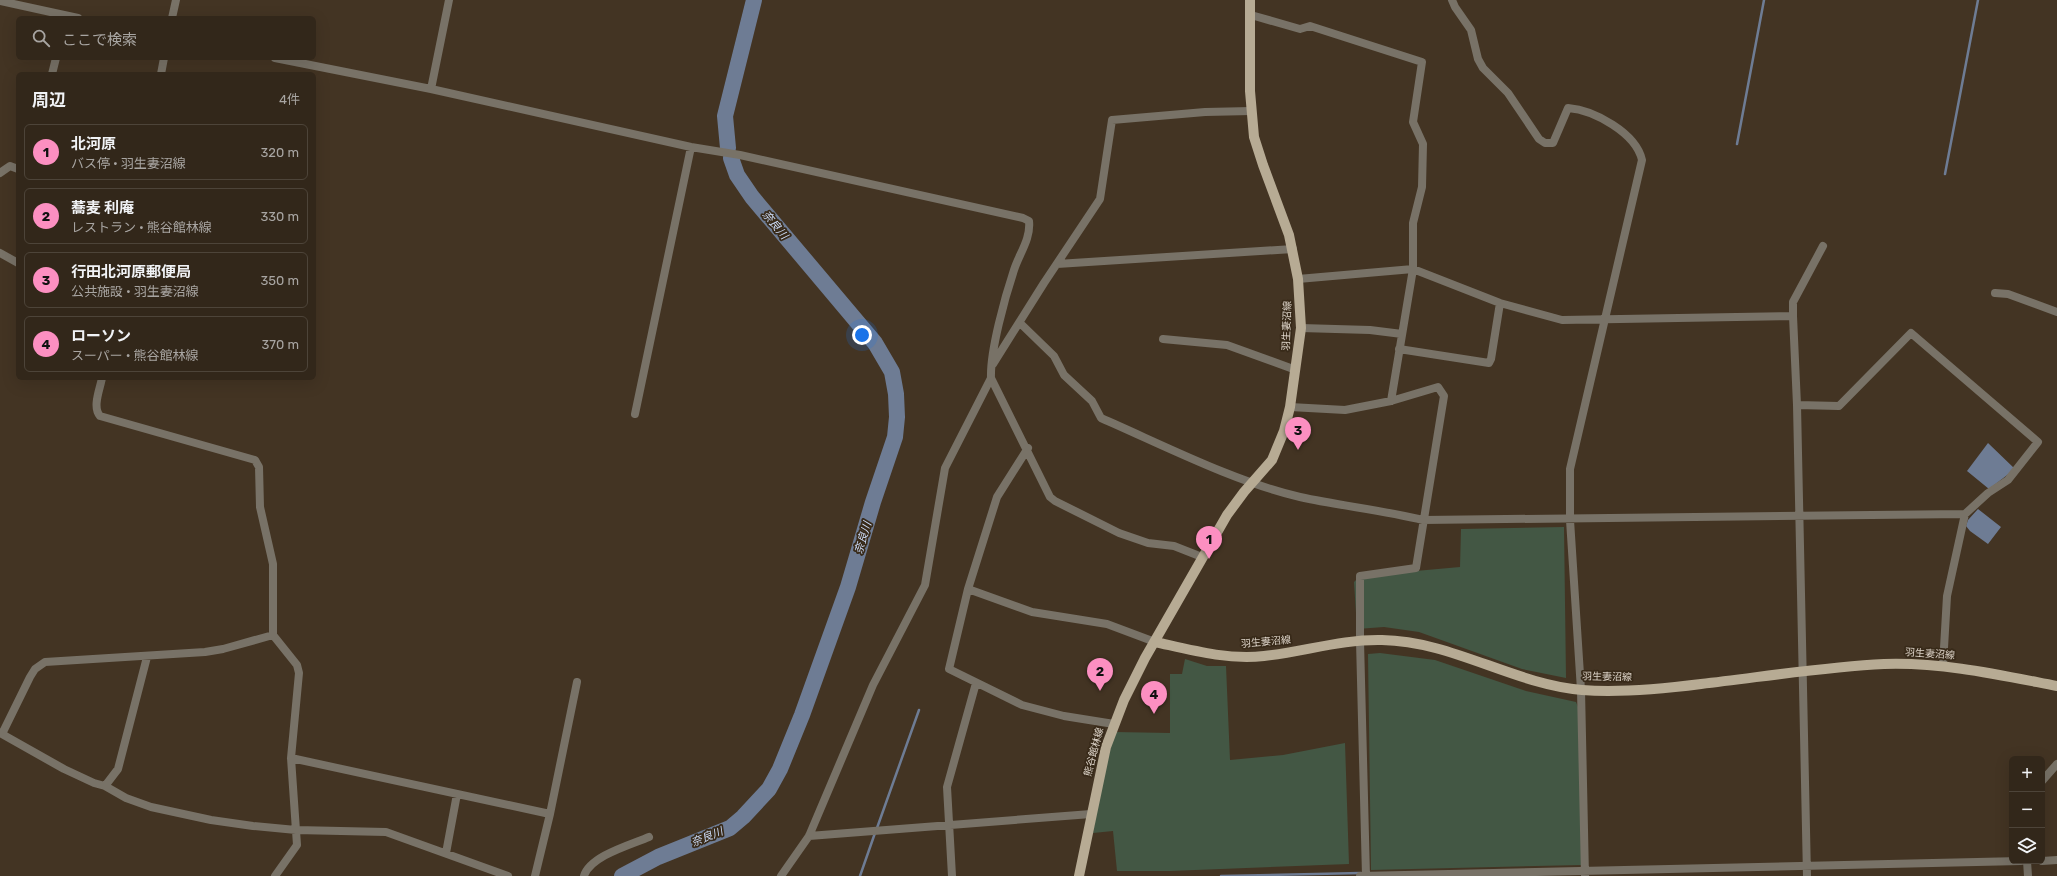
<!DOCTYPE html>
<html lang="ja">
<meta charset="utf-8">
<style>
:root{--surface:#32271a;--page:#3a2f23;--text:#f1f3f6;--muted:#a8a5a2;--line:#4d4439;--accent:#fc8fc1}
body{margin:0;font-family:Rubik,"Noto Sans JP",sans-serif;background:var(--page);color:var(--text)}
.controls{position:absolute;right:12px;bottom:12px;display:grid;overflow:hidden;border-radius:6px;box-shadow:0 4px 16px #0002}
.controls button{width:36px;height:36px;display:grid;place-items:center;padding:0;border:0;border-bottom:1px solid var(--line);background:var(--surface);color:var(--text);font:20px sans-serif}
.you{position:absolute;left:862px;top:335px;width:14px;height:14px;margin:-10px;border:3px solid #fff;border-radius:50%;background:#1a73e8;box-shadow:0 0 0 6px #1a73e833}
.badge{display:grid;place-items:center;width:26px;height:26px;border-radius:50%;background:var(--accent);color:#111;font-size:13px;font-weight:700}
.pin{position:absolute;translate:-50% -33px;filter:drop-shadow(0 1px 2px #0008)}
.pin::after{content:'';position:absolute;top:21px;width:14px;height:12px;background:inherit;clip-path:polygon(0 0,100% 0,50% 100%)}
.list{margin:0;padding:0;list-style:none}
h2{display:flex;justify-content:space-between;align-items:center;height:52px;margin:0;padding:0 16px;font-size:17px}
h2 small{font-size:13px;font-weight:400;color:var(--muted)}
.list li{display:grid;grid-template-columns:26px 1fr auto;gap:12px;align-items:center;box-sizing:border-box;height:56px;margin:0 8px 8px;padding:0 8px;border:1px solid var(--line);border-radius:6px}
.list b{display:block;font-size:15px;white-space:nowrap}
.list p{margin:0;font-size:13px;white-space:nowrap;color:var(--muted)}
.list em{font-size:13px;font-style:normal;color:var(--muted)}
.icon{flex:none;width:22px;height:22px;fill:none;stroke:currentColor;stroke-width:2;stroke-linecap:round;stroke-linejoin:round}
.map{position:relative;flex:none;width:2057px;height:876px;overflow:hidden}
.search{position:absolute;background:var(--surface);box-shadow:0 4px 16px #0002;left:16px;top:16px;width:300px;height:44px;display:flex;align-items:center;gap:10px;box-sizing:border-box;padding:0 14px;border-radius:6px;color:var(--muted);font-size:15px}
.panel{position:absolute;background:var(--surface);box-shadow:0 4px 16px #0002;left:16px;top:72px;width:300px;height:308px;border-radius:6px}
.map>svg:first-child{display:block}
.green{fill:#435744}
.water{fill:#6e7c94}
.lines{fill:none;stroke-linecap:round;stroke-linejoin:round}
.stream{stroke:#6e7c94;stroke-width:2.5}
.river{stroke:#6e7c94;stroke-width:16}
.minor{stroke:#787267;stroke-width:8}
.primary{stroke:#b7ab94;stroke-width:10}
.labels{text-anchor:middle;dominant-baseline:central;stroke-width:3.5;stroke-linejoin:round;paint-order:stroke}
.street-label{font-size:10px;fill:#ded5ca;stroke:#382a19}
.water-label{font-size:11px;font-style:italic;fill:#cdddfa;stroke:#382a19}
</style>
<div class="map">
<svg width="2057" height="876" viewBox="0 0 2057 876">
<rect width="100%" height="100%" fill="#433423"/>
<path class="green" d="M1564 527 1566 678 1522 669 1419 632 1384 627 1357 629 1354 582 1360 576 1460 567 1461 529Z
M1380 653 1435 660 1526 691 1576 702 1578 707 1582 865 1371 870 1368 654Z
M1185 659 1207 666H1226L1230 760 1283 755 1345 743 1349 864 1170 871H1117L1113 831 1093 833 1103 774 1115 732 1170 733V674H1182Z"/>
<path class="water" d="M1988 443 2015 469 1989 489 1967 471Z
M1978 509 2001 527 1988 544 1970 531 1966 526 1968 520Z"/>
<g class="lines">
<path class="stream" d="M1737 144 1764 0
M1945 174 1978 0
M877 828 919 710
M860 876 875 833
M1221 876 1361 873"/>
<path class="river" d="M728 148 725 116 754 0
M622 876 658 857 730 828 743 817 769 789 780 769 802 715 848 587 873 502 895 437 897 417 896 394 892 372 875 343 752 197 737 175 731 158"/>
<path class="minor" d="M1452 0 1455 7 1471 30 1478 59 1483 68 1508 93 1539 139 1545 143H1553L1568 108C1594 110 1636 133 1642 160L1570 469V520L1581 690 1585 876
M0 1 78 18
M1251 15 1300 29 1310 26 1422 62 1413 122 1423 144 1422 187 1413 223V269L1391 401
M172 18 176 0
M275 58 431 89 691 147 740 155 1023 218 1029 221C1031 239 1019 254 1014 270 1005 297 990 351 991 378
M52 74 56 58
M161 74 164 58
M431 89 449 0
M0 173 10 166 18 169
M0 253 18 263
M1057 264 1293 249
M1298 279 1413 269 1500 303 1562 320 1793 316 1797 405 1807 876
M1995 293 2008 294 2057 312
M1793 316V302L1823 246
M1020 323 1054 356 1064 375 1092 401 1101 418C1163 445 1235 482 1300 497 1341 506 1382 510 1423 520L1965 514
M1301 328 1370 330 1402 334
M1163 339 1227 345 1296 370
M1399 349 1489 363 1491 359 1500 303
M993 364 1044 283 1100 199 1112 120 1205 112 1251 111
M102 378C100 389 92 407 100 416L255 460 259 467 260 507 273 564V635L297 665 299 673 291 758 297 845 275 876
M1797 405 1839 406 1911 333 2038 442 2008 480 1988 493 1965 514 1947 596 1943 665
M1290 407 1345 410 1391 401 1438 387 1444 396 1416 568 1360 576V641L1366 876
M635 414 691 147
M1028 448 997 497 968 589 1032 612 1107 624 1155 642
M968 589 949 669 1022 705 1064 716 1114 724
M0 733 64 769 94 783 105 786 126 798 151 807 211 820 253 826 296 830 386 832 508 876
M2 734 30 677 35 669 45 662 205 652 223 649 273 635
M291 758 550 814
M2042 781 2057 764
M105 786 118 769 147 657
M809 836 1091 814
M446 853 457 794
M2027 861 2028 876
M2042 861 2057 860
M535 876 550 814 577 682
M584 876C590 856 630 845 649 837
M781 876 809 836 873 685 925 585 945 468 991 378 1050 497 1055 501 1119 533 1148 543 1174 546 1202 557
M952 876 947 787 976 683
M1360 876 2021 861"/>
<path class="primary" d="M1155 642C1191 650 1226 660 1264 656 1303 652 1342 639 1382 640 1452 641 1513 684 1582 690 1622 693 1662 689 1701 684 1762 677 1823 667 1884 664 1943 662 2000 675 2057 686
M1079 876 1106 747 1124 700 1145 658 1227 515 1244 492 1272 460 1284 431 1290 407 1301 328 1298 279 1289 235 1263 165 1254 137 1250 91V0"/>
</g>
<g class="labels">
<g class="street-label">
<text transform="translate(1287 326) rotate(-88)">羽生妻沼線</text>
<text transform="translate(1266 642) rotate(-5)">羽生妻沼線</text>
<text transform="translate(1930 654) rotate(4)">羽生妻沼線</text>
<text transform="translate(1607 677) rotate(1)">羽生妻沼線</text>
<text transform="translate(1094 752) rotate(-75)">熊谷館林線</text>
</g>
<g class="water-label">
<text transform="translate(775 225) rotate(50)">奈良川</text>
<text transform="translate(863 538) rotate(-73)">奈良川</text>
<text transform="translate(707 837) rotate(-22)">奈良川</text>
</g>
</g>
</svg>
<div class="controls">
<button>+</button>
<button>−</button>
<button><svg class="icon" aria-label="layers" viewBox="0 0 24 24"><path d="M12 4l9 5-9 5-9-5zM3 14l9 5 9-5"/></svg></button>
</div>
<div class="you"></div>
<div class="pin badge" style="left:1209px;top:559px">1</div>
<div class="pin badge" style="left:1100px;top:691px">2</div>
<div class="pin badge" style="left:1298px;top:450px">3</div>
<div class="pin badge" style="left:1154px;top:714px">4</div>
<div class="search"><svg class="icon" aria-label="search" viewBox="0 0 24 24"><circle cx="10" cy="10" r="6"/><path d="M15 15l6 6"/></svg>ここで検索</div>
<section class="panel">
<h2>周辺<small>4件</small></h2>
<ul class="list">
<li><span class="badge">1</span><div><b>北河原</b><p>バス停 · 羽生妻沼線</p></div><em>320 m</em></li>
<li><span class="badge">2</span><div><b>蕎麦 利庵</b><p>レストラン · 熊谷館林線</p></div><em>330 m</em></li>
<li><span class="badge">3</span><div><b>行田北河原郵便局</b><p>公共施設 · 羽生妻沼線</p></div><em>350 m</em></li>
<li><span class="badge">4</span><div><b>ローソン</b><p>スーパー · 熊谷館林線</p></div><em>370 m</em></li>
</ul>
</section>
</div>
